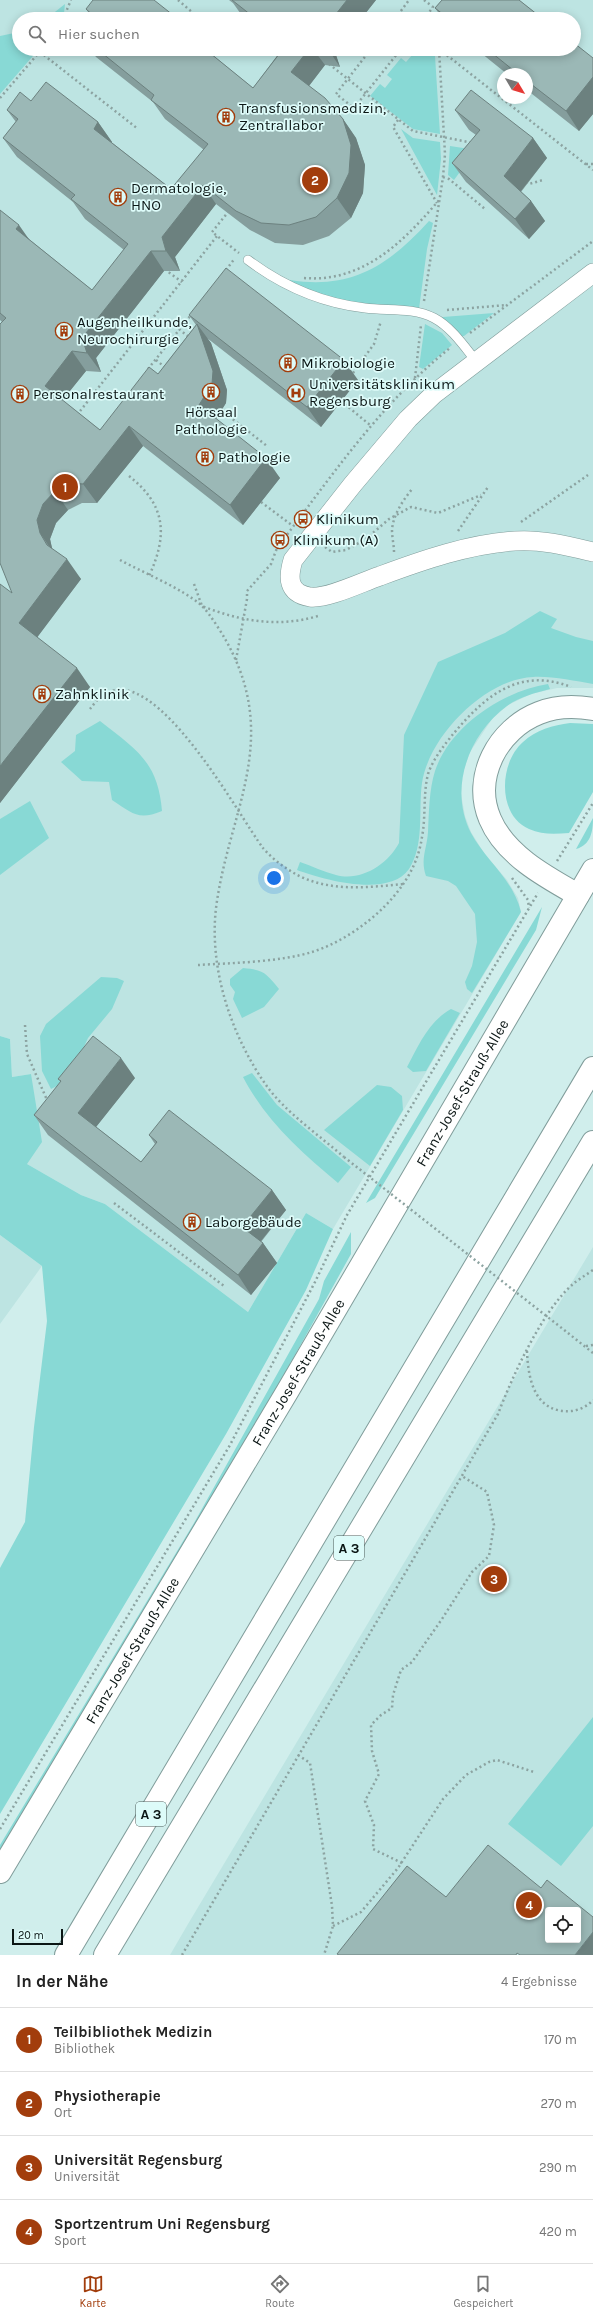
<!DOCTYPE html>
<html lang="de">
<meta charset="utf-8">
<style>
:root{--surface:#fff;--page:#f6f6f6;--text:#222;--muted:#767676;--line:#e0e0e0;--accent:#a23d0c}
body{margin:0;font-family:Karla,sans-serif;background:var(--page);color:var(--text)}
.controls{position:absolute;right:12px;bottom:12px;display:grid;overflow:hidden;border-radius:4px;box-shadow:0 2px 10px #0003}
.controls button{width:36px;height:36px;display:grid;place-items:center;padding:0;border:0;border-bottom:1px solid var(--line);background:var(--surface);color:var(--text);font:20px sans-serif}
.compass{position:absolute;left:497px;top:68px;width:36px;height:36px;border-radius:50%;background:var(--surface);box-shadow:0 2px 10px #0003;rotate:128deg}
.scale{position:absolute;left:12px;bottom:10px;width:51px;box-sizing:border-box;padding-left:4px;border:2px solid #0b1615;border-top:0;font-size:11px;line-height:14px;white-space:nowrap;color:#0b1615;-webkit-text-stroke:3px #ddfbf9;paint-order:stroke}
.you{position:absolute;left:274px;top:878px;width:14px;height:14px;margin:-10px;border:3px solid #fff;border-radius:50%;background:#1a73e8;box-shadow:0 0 0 6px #1a73e833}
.badge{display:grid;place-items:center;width:26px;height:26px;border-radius:50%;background:var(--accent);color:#fff;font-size:13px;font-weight:700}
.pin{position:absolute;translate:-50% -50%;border:2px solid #fff;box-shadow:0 1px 4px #0006}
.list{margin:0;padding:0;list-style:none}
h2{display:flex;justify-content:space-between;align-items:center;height:52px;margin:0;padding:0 16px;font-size:17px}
h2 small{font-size:13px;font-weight:400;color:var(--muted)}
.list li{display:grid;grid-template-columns:26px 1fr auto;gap:12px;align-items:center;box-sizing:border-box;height:64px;padding:0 16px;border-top:1px solid var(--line)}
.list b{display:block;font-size:15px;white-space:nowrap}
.list p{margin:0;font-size:13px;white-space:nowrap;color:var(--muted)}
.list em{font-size:13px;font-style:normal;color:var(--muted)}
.icon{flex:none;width:22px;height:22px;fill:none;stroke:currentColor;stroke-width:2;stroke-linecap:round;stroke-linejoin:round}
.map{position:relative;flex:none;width:593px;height:1955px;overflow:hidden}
.search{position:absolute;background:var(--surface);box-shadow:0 2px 10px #0003;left:12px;right:12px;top:12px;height:44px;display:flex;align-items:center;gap:10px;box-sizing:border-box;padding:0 14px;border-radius:22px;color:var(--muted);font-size:15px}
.sheet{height:308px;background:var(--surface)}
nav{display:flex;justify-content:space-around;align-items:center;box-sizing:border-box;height:56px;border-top:1px solid var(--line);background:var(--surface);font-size:11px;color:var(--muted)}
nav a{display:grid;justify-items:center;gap:2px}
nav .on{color:var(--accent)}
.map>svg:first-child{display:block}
.built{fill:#bde4e2;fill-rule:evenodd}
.green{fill:#88d9d5}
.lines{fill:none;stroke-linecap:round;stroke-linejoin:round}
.lane-casing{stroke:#819d9b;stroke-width:10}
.street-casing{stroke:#819d9b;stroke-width:20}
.secondary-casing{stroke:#819d9b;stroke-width:24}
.highway-casing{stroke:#819d9b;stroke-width:24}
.path{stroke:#8ca3a1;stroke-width:2.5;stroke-dasharray:2 3;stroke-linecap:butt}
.lane{stroke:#fff;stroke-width:9}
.street{stroke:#fff;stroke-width:19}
.secondary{stroke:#fff;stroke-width:22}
.highway{stroke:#fff;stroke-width:22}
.path-bridge{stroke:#8ca3a1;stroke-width:2.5;stroke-dasharray:2 3;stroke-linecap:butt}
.wall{fill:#859e9d}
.shaded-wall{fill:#6c817f}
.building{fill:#9bb8b6;stroke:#6c817f;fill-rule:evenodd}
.labels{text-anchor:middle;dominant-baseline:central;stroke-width:3.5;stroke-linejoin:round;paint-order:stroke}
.shield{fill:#ddfbf9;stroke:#4a5b59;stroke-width:1}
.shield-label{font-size:14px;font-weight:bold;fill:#0b1615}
.poi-label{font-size:15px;fill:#0b1615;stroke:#ddfbf9;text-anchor:start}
.street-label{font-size:15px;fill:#0b1615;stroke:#ddfbf9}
</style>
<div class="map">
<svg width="593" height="1955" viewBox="0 0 593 1955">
<rect width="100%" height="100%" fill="#d0eeec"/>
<path class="built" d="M0 0H593V688H557L531 694 508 705 492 719 470 752 462 775 461 794 465 816 471 832 484 853 507 880 518 898 521 912 333 1229 306 1213 248 1312 105 1204 81 1195 27 1164 31 1074 12 1077 10 1039 0 1036ZM19 19H574V49H19ZM503 74H527V98H503Z
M0 1235 42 1266 0 1324Z
M593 1247V1955H170L188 1924ZM548 1910H578V1940H548Z"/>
<path class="green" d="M65 4 64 13 60 19H46Z
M19 32V49H39L0 94V36Z
M408 49H430L435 56 440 134 413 129 370 96 380 84 385 88 392 79 387 75 401 58 406 62 413 54Z
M401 129 413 138 440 142 441 159 437 195Z
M450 146 476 150 454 180 448 175Z
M429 221 433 223 427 249 419 309 343 303 288 284 290 280C352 290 389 265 429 221Z
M494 313 464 336H460L441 319 443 317Z
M425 324 442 333 452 345 423 369 419 367Z
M540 611 557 619 551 628 576 637 593 641V684C574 681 552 676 533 677 485 679 429 736 422 783 418 811 425 844 409 869 389 898 324 880 297 870L300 862C312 866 324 872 336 875 361 882 388 864 399 843L404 735 438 662 505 633Z
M548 684 550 689C535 693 519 697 507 706 469 734 448 788 471 833 486 861 513 879 521 912L472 993 467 989 465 982 472 966 477 942 475 914 456 886 448 881 426 876C420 859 427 849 428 832 429 812 429 790 435 771 450 726 503 691 548 684Z
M100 721C137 750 158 762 162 811 138 821 132 813 112 800L109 782 82 781 61 762 75 751 76 735Z
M570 723 593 724V792L569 833C555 834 542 835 529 829 497 815 499 763 523 742 536 730 553 725 570 723Z
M30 801 49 838 0 875V819Z
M593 818C593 831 591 845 576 849Z
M542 907 536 930 375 1198 366 1203Z
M243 968C264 970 266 973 279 989L264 1007 242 1018 233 999 235 992 230 985V979Z
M101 977 117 978 124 981 112 1009 88 1038 71 1075 61 1084 51 1089 42 1071 40 1036 46 1024Z
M451 1009 460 1013 426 1071 413 1072 407 1067C419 1045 428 1022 451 1009Z
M0 1036 10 1039 12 1077 31 1074 42 1142 27 1164 81 1195 105 1204 248 1312 306 1213 333 1229 306 1290 226 1434 0 1814V1568L25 1522 34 1427 47 1321 42 1266 0 1235Z
M252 1073 277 1105 351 1167 338 1183C300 1151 266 1121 243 1077Z
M377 1085 391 1087 402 1096 403 1110 370 1166 324 1130Z
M351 1232V1254L259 1420 0 1861V1845L194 1523 319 1299 324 1281Z
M593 1717V1826L561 1866 508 1824Z"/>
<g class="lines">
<defs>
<path id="lane" d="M248 260C284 287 321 303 365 308 388 311 413 307 434 318 451 327 464 346 476 361"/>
<path id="street" d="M593 273 434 394 408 419 353 484 293 560C288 577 287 593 310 597 328 599 362 582 380 576 423 560 469 544 515 541 541 539 568 546 593 552"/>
<g id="secondary">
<path d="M578 895C546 877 505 855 490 819 472 777 498 729 539 713 556 706 576 706 593 709"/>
<path id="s1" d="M0 1872 287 1392 593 870"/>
</g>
<path id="highway" d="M66 1955 593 1068
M105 1955 593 1142"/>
</defs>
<use href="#lane" class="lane-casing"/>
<use href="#street" class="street-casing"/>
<use href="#secondary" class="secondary-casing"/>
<use href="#highway" class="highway-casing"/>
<path class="path" d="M178 0 200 19
M424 0 433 7 424 19
M397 16 401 19
M63 19 71 0
M395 19 409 0
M371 49 336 94 354 108 401 49
M439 49 593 170
M40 52 138 129
M329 64 413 131 473 143
M0 98 42 49
M398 120 393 127 437 203
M586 164H593
M443 177 449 179 485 209
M526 182 529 184 543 180
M229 211 212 232 239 253
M169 269 167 271 182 282
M226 270 235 258
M304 278C364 283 405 240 440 199
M424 301 443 177 445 154 439 49
M447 310 507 305
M179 329 190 338
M470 333 593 241
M156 360 166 368
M148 369 191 315
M353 373 374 344 381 321
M415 378 421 325
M341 401 370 425
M221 410 267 446
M77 415 217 236
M129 476C166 505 168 535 149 576
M261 502 293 526
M521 522 588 475
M458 531 488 487
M325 547 332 552 346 550 366 539 389 519 411 507 438 513 481 495
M394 552C394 545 392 538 392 530 393 515 403 500 413 488
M120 560C144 573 181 588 201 605 210 613 227 641 232 652 278 746 228 815 216 908 209 969 231 1035 266 1085 284 1111 320 1136 344 1157
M194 584 202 606C240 621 278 628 318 616
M236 660 247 599V591L271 564 277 548C331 477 380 404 450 348
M90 709C94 704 99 697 105 694 156 662 239 816 263 848 269 855 278 863 286 868 321 893 363 888 403 884
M557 861 593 803
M512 878 528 900 529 908
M198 965C232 963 280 962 312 952 338 944 365 926 384 907 403 888 418 865 422 837 426 816 423 794 428 774 433 759 445 744 454 733 486 695 520 667 571 687
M25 1025 27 1054 47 1100
M114 1203 224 1286
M568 1333 593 1353
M586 1346 593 1345
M527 1351C528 1380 535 1414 572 1411 579 1410 588 1406 593 1400
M298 1755 310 1763 332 1906 333 1926 324 1955
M0 1829 230 1445 315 1282 347 1215 538 893
M402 1863 373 1849 374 1825 365 1801 379 1774 372 1751 371 1725 381 1715 392 1708 393 1695 401 1670 412 1662 442 1619 472 1572 489 1556 494 1525 487 1492 462 1476
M333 1926 361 1912 398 1868 443 1799 466 1775 489 1762 497 1760 534 1772
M182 1955 498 1414C513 1375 542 1311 573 1284 579 1279 586 1275 593 1270"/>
<use href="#lane" class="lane"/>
<use href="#street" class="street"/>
<use href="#secondary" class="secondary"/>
<use href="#highway" class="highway"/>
<path class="path-bridge" d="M344 1157 568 1333"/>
</g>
<path class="wall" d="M229 0H376L361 19H246L243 17 233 3Z
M441 0H519L543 19H443L435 8 442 0Z
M86 9 178 19H93Z
M90 49H205L253 88 282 49H338L335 52 340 67 325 65 309 86 343 119 356 138 365 165 363 193 351 218 329 236 303 245 275 243 250 230 216 204 175 257 180 271H164L96 358 101 372 86 371 62 400 100 430 158 374 196 325 189 315 358 380 321 427 207 338 211 343 227 390 226 403 216 419 280 478 243 525 143 446 97 503H82L68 510 56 523 50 539 52 549 81 579 37 637 90 687 0 803 12 593 2 322 0 320V210L30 240 92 290 124 250 85 219 73 202 17 157 3 138 16 122 7 110 31 101 98 122 112 142H111L171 189 204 150 165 119 153 102 96 57Z
M476 49H574L593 58V114L579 131 527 90V74H507Z
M455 110 533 138 547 158 521 192 531 201 545 221 529 239 466 182 452 163 476 135 469 130Z
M135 1078 96 1127 141 1162 155 1144 149 1135 272 1190 286 1210 261 1242 263 1243 277 1263 251 1295 48 1135 34 1115 61 1082 58 1079Z"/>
<path class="shaded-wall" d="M347 0H376L361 19H332Z
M309 49H313L325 65 305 91 291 72Z
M328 49H338L335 52 340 67Z
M593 77V114L579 131 566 111Z
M343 119 356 138 365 165 363 193 351 218 337 198Z
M98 122 112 142 107 148 94 129Z
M533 138 547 158 517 196 504 176Z
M203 185 216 204 175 257 180 271 166 251 162 237Z
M531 201 545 221 529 239 515 219Z
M19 225 33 245 16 229Z
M151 251 164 271 96 358 101 372 87 353 82 338Z
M197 324 211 343 227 390 226 403 212 425 199 405Z
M72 351 86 371 58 406 45 386Z
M344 360 358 380 321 427 307 407Z
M129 426 143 446 97 503 83 484Z
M266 458 280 478 243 525 230 505Z
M55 491 68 510 56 523 50 539 53 552 40 533 37 520 43 504Z
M67 559 81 579 33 643 19 623Z
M77 668 90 687 0 803V766Z
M121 1058 135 1078 92 1132 78 1113Z
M272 1190 286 1210 256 1247 242 1227Z
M263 1243 277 1263 251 1295 238 1275Z
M593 1932V1955H575Z"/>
<path class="building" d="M93 0H154L178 19H95L96 18 86 9Z
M232 0H347L332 19H256Z
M442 0H519L543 19H449L435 8Z
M574 43 593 58V77L566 111 527 81V74H518L487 49H574Z
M97 49H205L253 88 283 49H309L291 72 325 98 343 119 351 145 349 173 337 198 316 217 289 225 261 223 236 211 203 185 162 237 166 251H151L82 338 87 353 72 351 45 386 100 430 149 367 158 374 197 324 213 371 212 384 199 405 266 458 230 505 129 426 83 484 68 483 55 491 43 504 37 520 40 533 47 545 67 559 19 623 77 668 0 766V584L12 593 0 563V324L6 318 0 313V210L19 225 16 229 92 290 128 244 71 199 75 195 3 138 18 119 7 110 20 92 31 101 46 82 98 122 94 129 171 189 208 144 151 100 154 95Z
M471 90 533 138 504 176 531 201 515 219 452 163 480 130 455 110Z
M226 268 344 360 307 407 189 315Z
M93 1036 121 1058 78 1113 141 1162 157 1142 149 1135 169 1110 272 1190 242 1227 263 1243 238 1275 34 1115 61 1081 58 1079Z
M488 1845 541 1888 547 1880 593 1917V1932L575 1955H520L517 1953 516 1955H339L337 1954 407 1866 446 1897ZM548 1910H578V1940H548Z"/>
<defs>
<symbol id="building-ring" viewBox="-11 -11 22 22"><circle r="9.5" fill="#ddfbf9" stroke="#a23d0c" stroke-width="1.5"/><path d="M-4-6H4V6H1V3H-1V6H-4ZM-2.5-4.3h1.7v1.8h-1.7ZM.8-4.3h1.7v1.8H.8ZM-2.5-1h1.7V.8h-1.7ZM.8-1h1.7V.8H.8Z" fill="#a23d0c"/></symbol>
<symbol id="hospital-ring" viewBox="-11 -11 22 22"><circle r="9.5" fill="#ddfbf9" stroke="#a23d0c" stroke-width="1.5"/><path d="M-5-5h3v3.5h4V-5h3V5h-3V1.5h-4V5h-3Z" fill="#a23d0c"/></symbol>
<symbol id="bus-ring" viewBox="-11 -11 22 22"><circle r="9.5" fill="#ddfbf9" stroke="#a23d0c" stroke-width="1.5"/><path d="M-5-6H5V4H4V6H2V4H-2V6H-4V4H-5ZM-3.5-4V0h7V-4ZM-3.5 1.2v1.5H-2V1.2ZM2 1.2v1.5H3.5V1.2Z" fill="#a23d0c"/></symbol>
</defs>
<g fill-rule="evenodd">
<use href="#building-ring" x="216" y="107" width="20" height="20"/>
<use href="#building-ring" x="108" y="187" width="20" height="20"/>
<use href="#building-ring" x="54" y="321" width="20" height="20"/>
<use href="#building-ring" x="278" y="353" width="20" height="20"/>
<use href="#building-ring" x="201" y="382" width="20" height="20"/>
<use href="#hospital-ring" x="286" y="383" width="20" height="20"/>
<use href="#building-ring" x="10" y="384" width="20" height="20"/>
<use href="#building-ring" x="195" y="447" width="20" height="20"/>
<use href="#bus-ring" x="293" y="509" width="20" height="20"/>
<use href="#bus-ring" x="270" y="530" width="20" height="20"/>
<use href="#building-ring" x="32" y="684" width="20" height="20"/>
<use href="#building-ring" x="182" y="1212" width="20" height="20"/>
</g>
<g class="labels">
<g class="shield">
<rect x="334" y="1536" width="30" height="24" rx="3"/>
<rect x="136" y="1802" width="30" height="24" rx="3"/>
</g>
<g class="shield-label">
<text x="349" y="1548">A 3</text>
<text x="151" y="1814">A 3</text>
</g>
<g class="poi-label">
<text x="239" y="108">Transfusionsmedizin,<tspan x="239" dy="17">Zentrallabor</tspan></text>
<text x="131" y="188">Dermatologie,<tspan x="131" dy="17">HNO</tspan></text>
<text x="77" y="322">Augenheilkunde,<tspan x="77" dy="17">Neurochirurgie</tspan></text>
<text x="301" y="363">Mikrobiologie</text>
<text x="309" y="384">Universitätsklinikum<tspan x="309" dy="17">Regensburg</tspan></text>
<text x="33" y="394">Personalrestaurant</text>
<text x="211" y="412" text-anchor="middle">Hörsaal<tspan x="211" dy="17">Pathologie</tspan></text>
<text x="218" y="457">Pathologie</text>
<text x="316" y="519">Klinikum</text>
<text x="293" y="540">Klinikum (A)</text>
<text x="55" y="694">Zahnklinik</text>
<text x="205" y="1222">Laborgebäude</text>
</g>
<g class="street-label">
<text stroke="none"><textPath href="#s1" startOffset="906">Franz-Josef-Strauß-Allee</textPath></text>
<text stroke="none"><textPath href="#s1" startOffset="582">Franz-Josef-Strauß-Allee</textPath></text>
<text stroke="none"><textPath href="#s1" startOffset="258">Franz-Josef-Strauß-Allee</textPath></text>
</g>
</g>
</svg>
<div class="controls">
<button><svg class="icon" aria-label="locate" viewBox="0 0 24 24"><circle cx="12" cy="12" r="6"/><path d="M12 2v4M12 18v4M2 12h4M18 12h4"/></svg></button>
</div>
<svg class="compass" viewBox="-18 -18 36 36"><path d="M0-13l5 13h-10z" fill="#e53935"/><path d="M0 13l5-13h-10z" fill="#767676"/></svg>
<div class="scale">20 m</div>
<div class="you"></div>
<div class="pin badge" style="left:65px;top:487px">1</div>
<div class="pin badge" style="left:315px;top:180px">2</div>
<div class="pin badge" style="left:494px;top:1579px">3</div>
<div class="pin badge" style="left:529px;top:1905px">4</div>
<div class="search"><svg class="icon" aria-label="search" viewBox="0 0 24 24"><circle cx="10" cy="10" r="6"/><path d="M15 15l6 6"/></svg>Hier suchen</div>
</div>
<section class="sheet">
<h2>In der Nähe<small>4 Ergebnisse</small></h2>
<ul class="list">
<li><span class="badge">1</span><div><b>Teilbibliothek Medizin</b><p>Bibliothek</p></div><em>170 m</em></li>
<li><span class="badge">2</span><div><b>Physiotherapie</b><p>Ort</p></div><em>270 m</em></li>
<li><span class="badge">3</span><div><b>Universität Regensburg</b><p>Universität</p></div><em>290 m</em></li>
<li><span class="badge">4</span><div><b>Sportzentrum Uni Regensburg</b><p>Sport</p></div><em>420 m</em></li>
</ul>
</section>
<nav>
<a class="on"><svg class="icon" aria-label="map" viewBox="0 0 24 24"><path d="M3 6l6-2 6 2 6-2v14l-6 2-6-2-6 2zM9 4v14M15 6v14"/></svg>Karte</a>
<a><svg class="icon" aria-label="directions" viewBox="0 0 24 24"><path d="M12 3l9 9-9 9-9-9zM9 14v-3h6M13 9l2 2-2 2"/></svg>Route</a>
<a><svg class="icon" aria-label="saved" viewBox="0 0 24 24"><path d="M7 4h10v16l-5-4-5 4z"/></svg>Gespeichert</a>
</nav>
